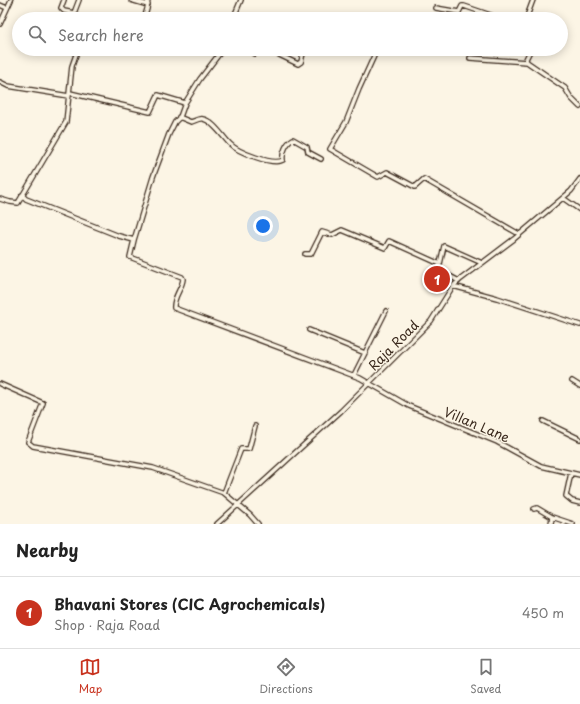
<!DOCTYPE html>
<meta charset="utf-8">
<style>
:root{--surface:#fff;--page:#f2f2f2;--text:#222;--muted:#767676;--line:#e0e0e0;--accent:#c8321e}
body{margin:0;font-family:"Playpen Sans",sans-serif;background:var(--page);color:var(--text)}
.you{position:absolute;left:263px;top:226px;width:14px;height:14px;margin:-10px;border:3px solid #fff;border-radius:50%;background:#1a73e8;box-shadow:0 0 0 6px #1a73e833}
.badge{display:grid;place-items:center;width:26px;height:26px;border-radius:50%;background:var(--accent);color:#fff;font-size:13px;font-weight:700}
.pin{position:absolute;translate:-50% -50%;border:2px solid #fff;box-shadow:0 1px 4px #0006}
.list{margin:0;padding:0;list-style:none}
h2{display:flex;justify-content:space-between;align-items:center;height:52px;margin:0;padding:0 16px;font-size:17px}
h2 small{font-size:13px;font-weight:400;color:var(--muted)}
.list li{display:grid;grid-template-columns:26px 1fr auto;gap:12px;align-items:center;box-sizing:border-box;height:72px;padding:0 16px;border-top:1px solid var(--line)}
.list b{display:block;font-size:15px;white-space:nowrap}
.list p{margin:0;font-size:13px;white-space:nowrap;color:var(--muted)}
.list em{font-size:13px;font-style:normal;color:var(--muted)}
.icon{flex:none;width:22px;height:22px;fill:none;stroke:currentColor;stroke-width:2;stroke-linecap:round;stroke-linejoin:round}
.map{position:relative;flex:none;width:580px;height:524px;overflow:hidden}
.search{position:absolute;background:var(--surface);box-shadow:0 2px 10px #0003;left:12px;right:12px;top:12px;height:44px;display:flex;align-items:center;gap:10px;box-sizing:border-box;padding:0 14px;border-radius:22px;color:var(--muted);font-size:15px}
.sheet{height:124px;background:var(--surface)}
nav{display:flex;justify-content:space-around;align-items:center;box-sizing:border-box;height:56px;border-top:1px solid var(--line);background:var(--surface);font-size:11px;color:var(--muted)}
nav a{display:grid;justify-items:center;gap:2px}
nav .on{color:var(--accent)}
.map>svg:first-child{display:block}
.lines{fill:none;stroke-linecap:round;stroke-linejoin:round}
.minor-casing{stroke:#3b2a1e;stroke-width:6}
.minor{stroke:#fcf5e5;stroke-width:3.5}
.labels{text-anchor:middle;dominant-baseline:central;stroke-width:3;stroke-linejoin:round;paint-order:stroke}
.street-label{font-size:13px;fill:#3b2a1e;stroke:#fcf5e5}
</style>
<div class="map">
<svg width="580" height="524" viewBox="0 0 580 524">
<rect width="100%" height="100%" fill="#fcf5e5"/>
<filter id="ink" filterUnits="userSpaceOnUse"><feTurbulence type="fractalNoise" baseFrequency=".025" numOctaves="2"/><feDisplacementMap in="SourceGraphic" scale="8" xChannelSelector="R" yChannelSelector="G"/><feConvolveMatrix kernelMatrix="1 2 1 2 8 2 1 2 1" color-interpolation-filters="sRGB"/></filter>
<g filter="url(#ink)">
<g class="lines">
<defs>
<path id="minor" d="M64 0 61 8 64 11 74 13 79 19
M131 0 148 5
M0 5 7 8
M436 8 459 12 462 6H464L502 19
M74 13 79 0
M144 19 147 9 148 0
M233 19 241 0
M526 19 533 0
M0 24 11 0
M246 49 255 54 259 49
M267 49 298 64 301 62 304 49
M365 49 372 52 374 56 359 89 346 122 330 149 378 177 387 172 415 187 424 179 519 234
M531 49 526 59 527 62 565 88 571 98 580 107
M470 58 527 62
M0 82 8 86 69 96
M70 93 150 112 158 95 185 103
M179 117 191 122C195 121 199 118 203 119 212 120 224 138 230 144 238 152 273 166 283 160 282 153 286 143 293 139L307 147 308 152 321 159
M22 195 26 199 119 236 134 240 153 177 169 134 175 122 180 117 185 103 200 79 223 49
M563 198 580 210
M0 199 10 202 18 203 66 122 72 66 78 49
M134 240 130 257 182 277 183 279C182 289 173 297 174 308L360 378 409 406 497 442 541 466 580 475
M305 254H311L322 232 332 235 342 230 385 248 389 241 440 264 444 246 482 263
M440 264 438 270 459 281
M453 286 497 298 580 325
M309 330 365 353
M354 375 386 311
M572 381 580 386
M0 384 43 403 28 442 33 446 153 468 224 493 250 515 258 524
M543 421 580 439
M571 473 566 496 572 501 580 503
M224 493 241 449H249L255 426
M534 509 537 508 552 517
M217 524 341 411 431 321 453 286 461 279 514 239 571 191 580 179
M551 524 552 517 573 524"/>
</defs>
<use href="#minor" class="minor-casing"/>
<use href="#minor" class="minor"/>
</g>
</g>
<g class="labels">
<g class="street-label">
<text transform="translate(393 345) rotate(-45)">Raja Road</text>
<text transform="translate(477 424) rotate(23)">Villan Lane</text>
</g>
</g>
</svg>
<div class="you"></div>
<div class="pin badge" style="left:437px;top:279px">1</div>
<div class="search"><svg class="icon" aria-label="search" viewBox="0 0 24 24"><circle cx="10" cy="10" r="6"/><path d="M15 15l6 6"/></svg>Search here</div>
</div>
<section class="sheet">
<h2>Nearby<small></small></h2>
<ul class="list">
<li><span class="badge">1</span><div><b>Bhavani Stores (CIC Agrochemicals)</b><p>Shop · Raja Road</p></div><em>450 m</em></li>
</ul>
</section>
<nav>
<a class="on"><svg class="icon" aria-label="map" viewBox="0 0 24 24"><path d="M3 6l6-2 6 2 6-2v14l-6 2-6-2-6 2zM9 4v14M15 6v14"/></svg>Map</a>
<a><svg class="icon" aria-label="directions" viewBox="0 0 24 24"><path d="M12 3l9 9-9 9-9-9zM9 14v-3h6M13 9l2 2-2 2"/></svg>Directions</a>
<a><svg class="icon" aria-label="saved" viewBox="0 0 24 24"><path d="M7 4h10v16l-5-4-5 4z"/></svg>Saved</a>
</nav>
